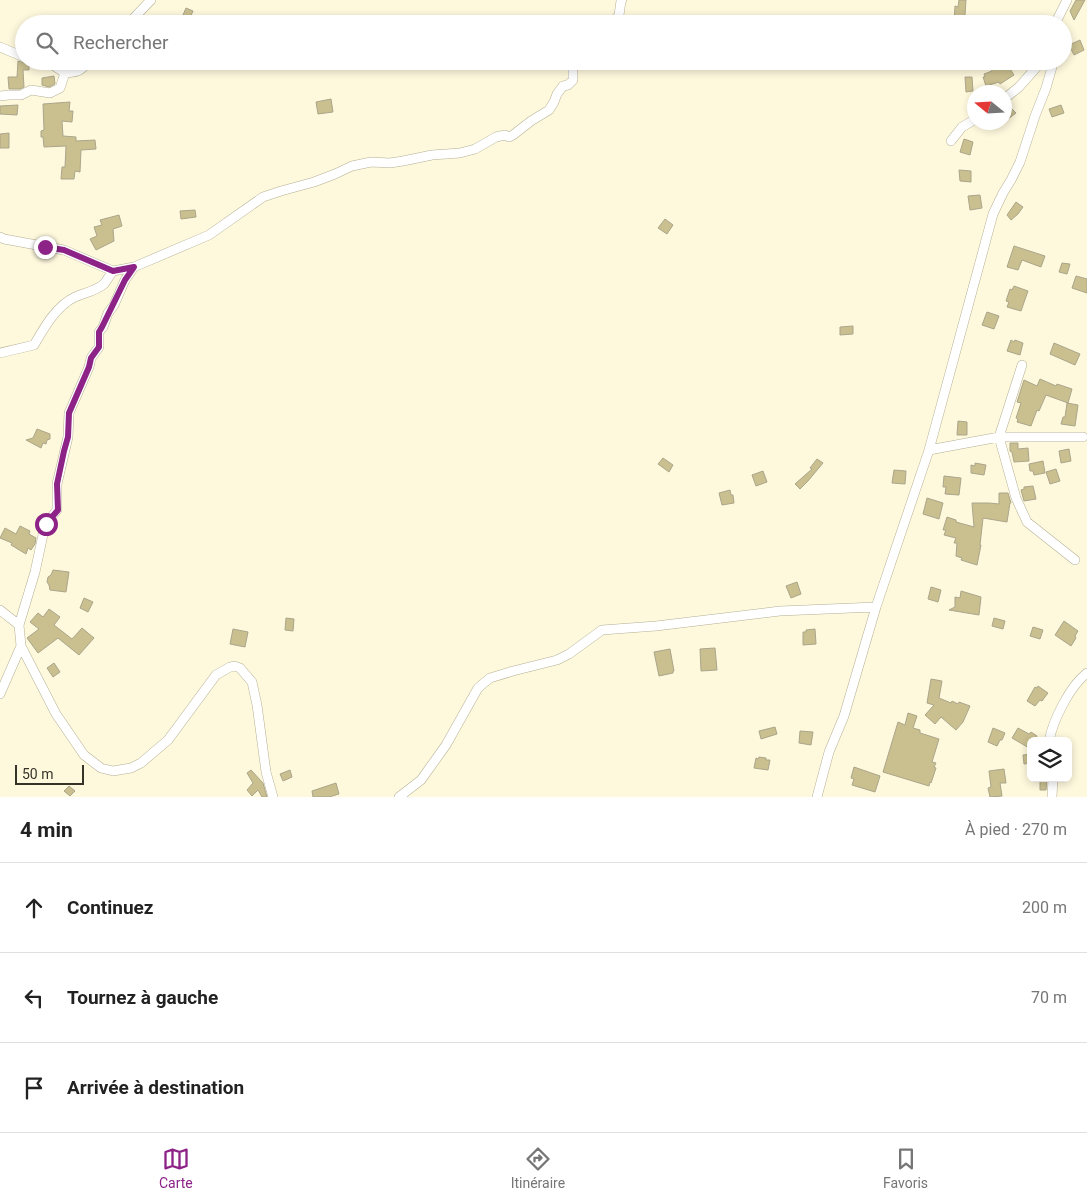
<!DOCTYPE html>
<html lang="fr">
<meta charset="utf-8">
<style>
:root{--surface:#fff;--page:#f6f6f6;--text:#222;--muted:#767676;--line:#e0e0e0;--accent:#8e2387}
body{margin:0;font-family:Roboto,sans-serif;background:var(--page);color:var(--text)}
.controls{position:absolute;right:15px;bottom:15px;display:grid;overflow:hidden;border-radius:8px;box-shadow:0 2px 8px #0003}
.controls button{width:45px;height:45px;display:grid;place-items:center;padding:0;border:0;border-bottom:1px solid var(--line);background:var(--surface);color:var(--text);font:25px sans-serif}
.compass{position:absolute;left:967px;top:85px;width:45px;height:45px;border-radius:50%;background:var(--surface);box-shadow:0 2px 8px #0003;rotate:288deg}
.scale{position:absolute;left:15px;bottom:12px;width:69px;box-sizing:border-box;padding-left:5px;border:2px solid #363429;border-top:0;font-size:14px;line-height:18px;white-space:nowrap;color:#363429;-webkit-text-stroke:4px #fef9dd;paint-order:stroke}
.stop{position:absolute;width:15px;height:15px;margin:-11px;border:4px solid #8e2387;border-radius:50%;background:#fff}
.stop.end{background:#8e2387;border-color:#fff;box-shadow:0 1px 5px #0008}
.list{margin:0;padding:0;list-style:none}
h2{display:flex;justify-content:space-between;align-items:center;height:65px;margin:0;padding:0 20px;font-size:21px}
h2 small{font-size:16px;font-weight:400;color:var(--muted)}
.list li{display:grid;grid-template-columns:32px 1fr auto;gap:15px;align-items:center;box-sizing:border-box;height:90px;padding:0 20px;border-top:1px solid var(--line)}
.list b{display:block;font-size:19px;white-space:nowrap}
.list em{font-size:16px;font-style:normal;color:var(--muted)}
.icon{flex:none;width:28px;height:28px;fill:none;stroke:currentColor;stroke-width:2;stroke-linecap:round;stroke-linejoin:round}
.map{position:relative;flex:none;width:1087px;height:797px;overflow:hidden}
.search{position:absolute;background:var(--surface);box-shadow:0 2px 8px #0003;left:15px;right:15px;top:15px;height:55px;display:flex;align-items:center;gap:12px;box-sizing:border-box;padding:0 18px;border-radius:28px;color:var(--muted);font-size:19px}
.sheet{height:335px;background:var(--surface)}
nav{display:flex;justify-content:space-around;align-items:center;box-sizing:border-box;height:70px;border-top:1px solid var(--line);background:var(--surface);font-size:14px;color:var(--muted)}
nav a{display:grid;justify-items:center;gap:2px}
nav .on{color:var(--accent)}
.map>svg:first-child{display:block}
.building{fill:#c9bf8f;stroke:#aba58b}
.lines{fill:none;stroke-linecap:round;stroke-linejoin:round}
.street-casing{stroke:#b4af94;stroke-width:10}
.street{stroke:#fff;stroke-width:9}
.route{stroke:#8e2387;stroke-width:6}
</style>
<div class="map">
<svg width="1087" height="797" viewBox="0 0 1087 797">
<rect width="100%" height="100%" fill="#fef9dd"/>
<path class="building" d="M959 0H966L965 15H964L965 24H954L955 6 958 7Z
M1076 0H1085L1074 20 1070 11Z
M186 8 193 11 190 18 183 15Z
M1080 40 1084 50 1074 55 1069 45Z
M18 61 24 63 29 61V70H23L24 87 20 89H9L8 77H17Z
M999 63 1002 67 1007 64 1014 75 1000 84 999 82 986 86 983 77H985L984 74 992 71 991 68Z
M54 76 55 84 49 87 42 85V78Z
M965 77H972L973 91 966 92Z
M331 99 333 112 318 114 316 102Z
M70 102 69 111H73L72 122 62 121 63 136 76 137V141L95 140 96 149 81 150 80 172 75 171 74 179H61L62 167H65L66 146 44 147 43 137H41V131L44 130 43 104Z
M1007 104 1016 113 1004 122V105Z
M18 105 17 115 0 114V106Z
M1061 105 1064 113 1052 117 1049 109Z
M9 133V148H0V134Z
M964 139 973 142 970 155 960 152Z
M959 170 971 171V182L960 181Z
M980 195 982 208 970 210 968 196Z
M1016 202 1023 207 1018 214 1011 220 1007 215Z
M195 210 196 217 181 219 180 211Z
M119 215 122 226 113 229 114 241 96 250 90 239 97 236 94 227 102 225 100 220Z
M665 219 673 225 667 234 658 228Z
M1014 246 1045 256 1041 267 1022 260 1018 270 1007 267Z
M1062 263 1070 264 1067 274 1059 272Z
M1076 276 1087 279V293L1072 288Z
M1014 286 1028 291 1021 311 1007 307 1009 302 1006 301 1010 289 1012 290Z
M987 312 999 316 994 329 982 325Z
M853 326V334L840 335V327Z
M1011 340 1014 342 1015 340 1023 343 1020 355 1007 351Z
M1054 343 1080 354 1075 365 1050 354Z
M1040 379 1056 386 1057 384 1072 389 1068 403 1046 395 1039 411 1037 410 1031 426 1017 422 1018 419 1016 418 1021 403 1017 402 1024 380 1037 386Z
M1067 403 1078 405 1075 426 1061 424 1063 417H1065Z
M958 421 967 422V435H957Z
M37 429 50 434V439L47 440 46 444 43 443 41 448 26 440 33 438Z
M1010 443H1018V449L1028 448 1029 461 1014 462 1012 452 1010 451Z
M1069 449 1071 461 1061 463 1059 451Z
M663 458 673 465 669 472 658 464Z
M817 459 823 463 808 481 800 489 795 484 812 469 810 468Z
M1043 461 1045 473 1034 475 1033 471H1030L1029 464Z
M975 463 986 465 984 475 971 473V465L975 466Z
M1056 469 1060 481 1050 484 1046 472Z
M894 470 906 471 905 484 892 483Z
M763 471 767 482 756 486 752 475Z
M944 476 961 478 959 495 945 494 946 487H943Z
M1033 486 1036 499 1024 501 1021 490 1024 489V487Z
M730 490 731 495H733L734 503 722 505 719 493Z
M999 493H1008L1011 503H1010L1007 522 983 518 980 545H981L977 565 961 560 962 558 956 556 957 543H954L956 538 944 535 946 530H943L947 517 956 520V522L974 527 972 503H989L999 504Z
M927 498 943 503 939 519 923 514Z
M20 526 30 531 29 534 36 538 35 544 31 550 28 548 26 554 11 545 12 543 0 538 5 528 16 534Z
M53 570 69 572 66 592 50 590 49 585 47 582 48 577 51 575Z
M797 582 801 594 791 598 786 586Z
M931 587 941 590 938 602 928 599Z
M961 591 981 597 979 615 949 610 955 607V597L960 598Z
M84 598 93 602 88 612 80 608Z
M49 609 60 617 54 625 72 639 82 628 94 638 79 655 58 638 38 653 27 638 39 629 30 622 38 613 43 617Z
M286 618 294 619 293 631 285 630Z
M994 618 1005 621 1003 629 992 626Z
M1064 621 1078 631 1075 636 1076 638 1071 646 1055 635Z
M1033 627 1043 630 1040 639 1030 636Z
M233 629 248 632 245 647 230 644Z
M815 629 816 644 803 645V632H806V630Z
M715 648 717 670 701 671 700 649Z
M670 649 674 671H673V673L659 676 654 652Z
M54 663 60 672 53 677 47 668Z
M931 679 942 681 939 698 951 703 952 701 958 704 959 702 970 706 963 722 956 730 941 717 935 724 925 715 934 705 927 703Z
M1038 686 1048 693 1042 701 1040 700 1035 706 1027 701 1035 687 1037 688Z
M908 713 917 716 913 728 920 730V733L939 739 932 762 936 763 934 767 936 768 931 783 930 782 929 786 883 772 898 722 905 725Z
M775 727 777 734 761 739 759 731Z
M993 728 1005 733 1002 740H1000L997 746 988 742Z
M1018 728 1029 734 1031 732 1037 736 1034 741H1031V745L1029 748 1012 738Z
M800 731 813 732 811 745 799 743Z
M1031 754V763L1024 764 1023 755Z
M759 757 766 758V760H770L768 770 754 768 756 758 758 759Z
M854 767 880 776 875 792 852 785 854 779 851 778Z
M1004 769 1006 783H1000L1002 796 990 797 988 788 991 787 989 771Z
M251 770 263 783 267 797H262L258 790 252 796 247 790 253 783 247 773Z
M290 770 292 777 283 781 280 774Z
M1040 778H1047L1046 790H1040Z
M336 783 339 794 329 797H313L312 791Z
M69 786 75 791 70 796 64 791Z"/>
<g class="lines">
<defs>
<path id="street" d="M128 24 151 0
M611 24 619 15 621 1 622 0
M1055 24 1067 0
M0 47 24 57
M36 61H37
M47 61 65 73
M0 96 9 95H21L31 90 50 93 60 88 65 73C68 72 71 73 73 72 80 72 85 66 89 61
M1004 99 1019 87 1042 61
M951 141 962 127 974 120
M0 237 4 239 64 250 113 271
M0 353 34 345C44 328 56 306 75 297 84 293 96 291 104 284 107 280 110 275 113 271L134 267
M1022 365 999 437 1016 498 1027 522 1075 560
M929 450 999 437H1083
M0 610 19 625 21 646 56 714 84 755 101 768 113 771 131 768 141 763 168 740 216 675 230 667 234 666 240 668 252 682 257 705 266 772 273 797
M19 625 35 572 44 530 46 524 57 510V484L68 437 69 413 89 367 91 358 99 347V332L103 327 108 313 114 305 125 280 134 267 209 235 263 197 281 191 314 182 335 174 352 166 371 162 390 163 403 161 432 155 460 153 475 149 496 137 505 135 509 137 513 135 531 121 549 110 554 102 557 94 563 86 568 85 573 80V69L577 61
M0 694 21 646
M1049 741C1053 720 1070 686 1087 673
M399 797 421 780 446 745 478 688 490 678 513 671 557 660 569 654 602 630 656 626 780 611 876 607
M817 797 829 752 844 716 876 607 929 450 993 214 1003 193 1011 180 1020 162 1035 116 1046 88 1052 67 1050 61
M1052 797 1053 778"/>
</defs>
<use href="#street" class="street-casing"/>
<use href="#street" class="street"/>
</g>
<g class="lines">
<path class="route" d="M45 247 64 250 113 271 134 267 125 280 102 327 99 332V347L91 358 89 367 69 413 68 437 64 451 57 484 58 510 46 524"/>
</g>
</svg>
<div class="controls">
<button><svg class="icon" aria-label="layers" viewBox="0 0 24 24"><path d="M12 4l9 5-9 5-9-5zM3 14l9 5 9-5"/></svg></button>
</div>
<svg class="compass" viewBox="-18 -18 36 36"><path d="M0-13l5 13h-10z" fill="#e53935"/><path d="M0 13l5-13h-10z" fill="#767676"/></svg>
<div class="scale">50 m</div>
<div class="stop" style="left:46px;top:524px"></div>
<div class="stop end" style="left:45px;top:247px"></div>
<div class="search"><svg class="icon" aria-label="search" viewBox="0 0 24 24"><circle cx="10" cy="10" r="6"/><path d="M15 15l6 6"/></svg>Rechercher</div>
</div>
<section class="sheet">
<h2>4 min<small>À pied · 270 m</small></h2>
<ul class="list">
<li><svg class="icon" aria-label="ahead" viewBox="0 0 24 24"><path d="M12 20V5M6 11l6-6 6 6"/></svg><div><b>Continuez</b></div><em>200 m</em></li>
<li><svg class="icon" aria-label="left" viewBox="0 0 24 24"><path d="M17 20v-9H6M10 6l-5 5 5 5"/></svg><div><b>Tournez à gauche</b></div><em>70 m</em></li>
<li><svg class="icon" aria-label="arrive" viewBox="0 0 24 24"><path d="M6 21V4h12l-3 4 3 4H6"/></svg><div><b>Arrivée à destination</b></div></li>
</ul>
</section>
<nav>
<a class="on"><svg class="icon" aria-label="map" viewBox="0 0 24 24"><path d="M3 6l6-2 6 2 6-2v14l-6 2-6-2-6 2zM9 4v14M15 6v14"/></svg>Carte</a>
<a><svg class="icon" aria-label="directions" viewBox="0 0 24 24"><path d="M12 3l9 9-9 9-9-9zM9 14v-3h6M13 9l2 2-2 2"/></svg>Itinéraire</a>
<a><svg class="icon" aria-label="saved" viewBox="0 0 24 24"><path d="M7 4h10v16l-5-4-5 4z"/></svg>Favoris</a>
</nav>
